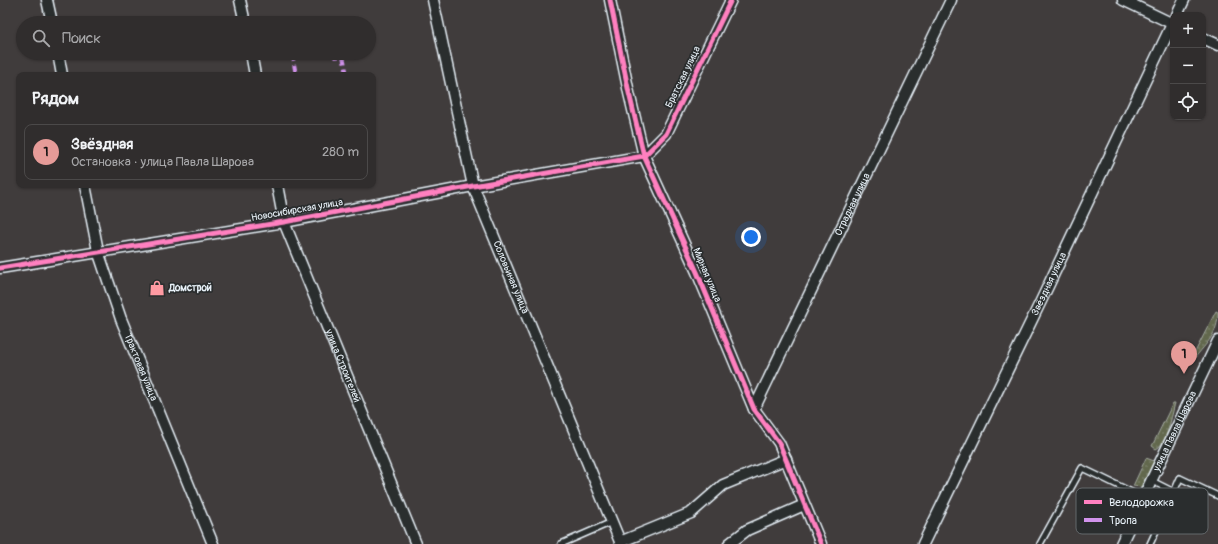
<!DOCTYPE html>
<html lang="ru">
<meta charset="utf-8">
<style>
:root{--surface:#302d2d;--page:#383535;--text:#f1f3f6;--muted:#a8a8aa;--line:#4b4949;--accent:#e69b98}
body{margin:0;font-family:Pangolin,sans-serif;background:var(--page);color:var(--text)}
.controls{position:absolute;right:12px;top:12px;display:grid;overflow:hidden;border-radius:8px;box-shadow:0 1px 3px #0004}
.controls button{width:36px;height:36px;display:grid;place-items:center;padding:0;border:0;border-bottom:1px solid var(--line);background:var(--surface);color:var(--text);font:20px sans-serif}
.you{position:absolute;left:751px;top:237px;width:14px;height:14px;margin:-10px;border:3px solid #fff;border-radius:50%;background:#1a73e8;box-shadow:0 0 0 6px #1a73e833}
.badge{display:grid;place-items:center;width:26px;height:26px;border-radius:50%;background:var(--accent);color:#111;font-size:13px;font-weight:700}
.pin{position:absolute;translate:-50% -33px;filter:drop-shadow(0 1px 2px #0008)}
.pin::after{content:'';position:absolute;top:21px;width:14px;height:12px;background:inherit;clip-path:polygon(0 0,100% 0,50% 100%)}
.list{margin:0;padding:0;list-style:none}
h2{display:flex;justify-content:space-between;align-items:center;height:52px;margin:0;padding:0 16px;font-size:17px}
h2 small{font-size:13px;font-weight:400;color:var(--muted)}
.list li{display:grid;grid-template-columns:26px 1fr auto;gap:12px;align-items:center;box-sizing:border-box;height:56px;margin:0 8px 8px;padding:0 8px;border:1px solid var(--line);border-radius:8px}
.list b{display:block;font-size:15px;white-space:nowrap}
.list p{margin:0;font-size:13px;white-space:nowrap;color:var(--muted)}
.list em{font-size:13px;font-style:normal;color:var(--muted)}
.icon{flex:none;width:22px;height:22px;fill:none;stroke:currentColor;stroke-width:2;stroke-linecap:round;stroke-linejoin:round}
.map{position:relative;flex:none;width:1218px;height:544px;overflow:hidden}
.search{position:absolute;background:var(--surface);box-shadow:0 1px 3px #0004;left:16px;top:16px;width:360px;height:44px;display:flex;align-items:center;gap:10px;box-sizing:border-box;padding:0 14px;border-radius:22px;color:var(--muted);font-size:15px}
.panel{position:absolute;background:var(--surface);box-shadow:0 1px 3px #0004;left:16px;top:72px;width:360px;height:116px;border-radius:8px}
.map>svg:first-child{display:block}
.grass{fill:url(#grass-dots);stroke:#a5aca3}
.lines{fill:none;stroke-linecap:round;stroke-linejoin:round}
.lane-casing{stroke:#e8f1f8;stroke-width:8}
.street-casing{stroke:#e8f1f8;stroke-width:13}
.lane{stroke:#2a2d2e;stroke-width:5}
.street{stroke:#2a2d2e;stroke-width:10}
.quiet{stroke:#d193ec;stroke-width:4;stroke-dasharray:8 4;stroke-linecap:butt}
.cycleway-casing{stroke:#2a2d2e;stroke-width:8}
.cycleway{stroke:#ff80c0;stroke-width:5}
.labels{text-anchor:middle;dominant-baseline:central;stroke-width:3.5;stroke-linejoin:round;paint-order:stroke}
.street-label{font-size:10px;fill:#e8f1f8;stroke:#2a2d2e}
.poi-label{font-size:10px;font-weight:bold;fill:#e8f1f8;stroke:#2a2d2e;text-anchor:start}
.key{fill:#2a2d2e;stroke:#63686b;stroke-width:1}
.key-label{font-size:11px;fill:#e8f1f8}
</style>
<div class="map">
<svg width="1218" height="544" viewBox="0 0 1218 544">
<defs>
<pattern id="grass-dots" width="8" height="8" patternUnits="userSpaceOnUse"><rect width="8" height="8" fill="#62684e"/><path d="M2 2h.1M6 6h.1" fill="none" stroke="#787e68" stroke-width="1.8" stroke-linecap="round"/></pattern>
</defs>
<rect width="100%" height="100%" fill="#403c3c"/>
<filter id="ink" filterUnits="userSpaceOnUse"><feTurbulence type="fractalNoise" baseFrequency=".025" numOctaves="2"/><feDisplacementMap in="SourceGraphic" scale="8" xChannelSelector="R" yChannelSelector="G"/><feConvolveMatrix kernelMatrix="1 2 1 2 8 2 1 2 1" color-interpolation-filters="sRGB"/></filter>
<g filter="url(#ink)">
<path class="grass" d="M1216 311 1218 312C1218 335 1207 342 1194 359L1192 358Z
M1173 403H1175C1172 414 1167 444 1156 449L1152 446Z
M1146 458 1154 461 1141 487 1133 486Z"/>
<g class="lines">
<defs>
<path id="lane" d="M1174 492 1180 478 1218 496
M561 544 612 522
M1040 544 1082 468 1144 498
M1150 544 1174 492 1152 481"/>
<g id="street">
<path d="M47 0 52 23"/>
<path d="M240 0 245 23"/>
<path id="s1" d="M433 0 473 186 621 544"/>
<path d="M610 0 629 93 644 156 697 272 754 409 779 443 821 544"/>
<path d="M1123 0 1173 24"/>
<path d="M1177 15 1184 0"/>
<path d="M1203 38 1218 45"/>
<path d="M58 53 62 75"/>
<path d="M251 53 255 75"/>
<path id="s2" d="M85 185 98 251 121 319 213 544"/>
<path id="s3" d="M277 185 284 222 416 544"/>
<path d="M0 268 284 222 473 186 644 156 666 134 731 0"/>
<path id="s4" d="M754 409 951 0"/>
<path d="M620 542 691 513 723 485 786 459"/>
<path d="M729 544 747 530 804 505"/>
<path id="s5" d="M923 544 1041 301 1173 22"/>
<path id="s6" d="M1121 544 1218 341"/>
</g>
</defs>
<use href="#lane" class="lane-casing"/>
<use href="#street" class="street-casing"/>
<use href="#lane" class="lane"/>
<use href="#street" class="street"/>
<path class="quiet" d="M292 53 296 75
M334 53 335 57 343 56 347 75"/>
<defs>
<path id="cycleway" d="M610 0 629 93 644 156 697 272 754 409 779 443 821 544
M0 268 284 222 473 186 644 156 666 134 731 0"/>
</defs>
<use href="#cycleway" class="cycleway-casing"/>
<use href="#cycleway" class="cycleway"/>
</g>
</g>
<defs>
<symbol id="shop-bare" viewBox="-9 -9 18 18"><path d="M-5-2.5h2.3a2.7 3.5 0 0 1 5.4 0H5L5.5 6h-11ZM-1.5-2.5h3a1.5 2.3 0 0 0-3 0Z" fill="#ff9aa2" stroke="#2a2d2e" stroke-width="2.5" paint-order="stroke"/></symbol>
</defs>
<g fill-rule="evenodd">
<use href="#shop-bare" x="146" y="277" width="22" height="22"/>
</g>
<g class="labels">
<g class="street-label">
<text transform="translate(683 77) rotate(-64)">Братская улица</text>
<text stroke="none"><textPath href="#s4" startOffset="227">Отрадная улица</textPath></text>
<text transform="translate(297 210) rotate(-10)">Новосибирская улица</text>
<text transform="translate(707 275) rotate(67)">Мирная улица</text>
<text stroke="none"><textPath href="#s1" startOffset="289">Соловьиная улица</textPath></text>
<text stroke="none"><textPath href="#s5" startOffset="289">Звёздная улица</textPath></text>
<text stroke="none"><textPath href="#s3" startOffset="193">улица Строителей</textPath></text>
<text stroke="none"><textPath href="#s2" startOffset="191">Трактовая улица</textPath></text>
<text stroke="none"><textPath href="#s6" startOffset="125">улица Павла Шарова</textPath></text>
</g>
<g class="poi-label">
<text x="169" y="288">Домстрой</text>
</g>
</g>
<rect x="1076" y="488" width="132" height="46" rx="6" class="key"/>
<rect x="1084" y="500" width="18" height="4" fill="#ff80c0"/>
<rect x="1084" y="518" width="18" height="4" fill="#d193ec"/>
<g class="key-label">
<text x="1109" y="506">Велодорожка</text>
<text x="1109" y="524">Тропа</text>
</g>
</svg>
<div class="controls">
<button>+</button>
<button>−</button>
<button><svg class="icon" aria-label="locate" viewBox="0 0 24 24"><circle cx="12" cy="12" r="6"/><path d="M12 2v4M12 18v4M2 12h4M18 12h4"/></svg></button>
</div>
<div class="you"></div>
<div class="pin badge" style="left:1184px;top:374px">1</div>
<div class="search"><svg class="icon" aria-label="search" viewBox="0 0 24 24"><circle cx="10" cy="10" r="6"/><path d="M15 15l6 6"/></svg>Поиск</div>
<section class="panel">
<h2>Рядом<small></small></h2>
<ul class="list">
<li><span class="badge">1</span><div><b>Звёздная</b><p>Остановка · улица Павла Шарова</p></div><em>280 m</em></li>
</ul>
</section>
</div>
